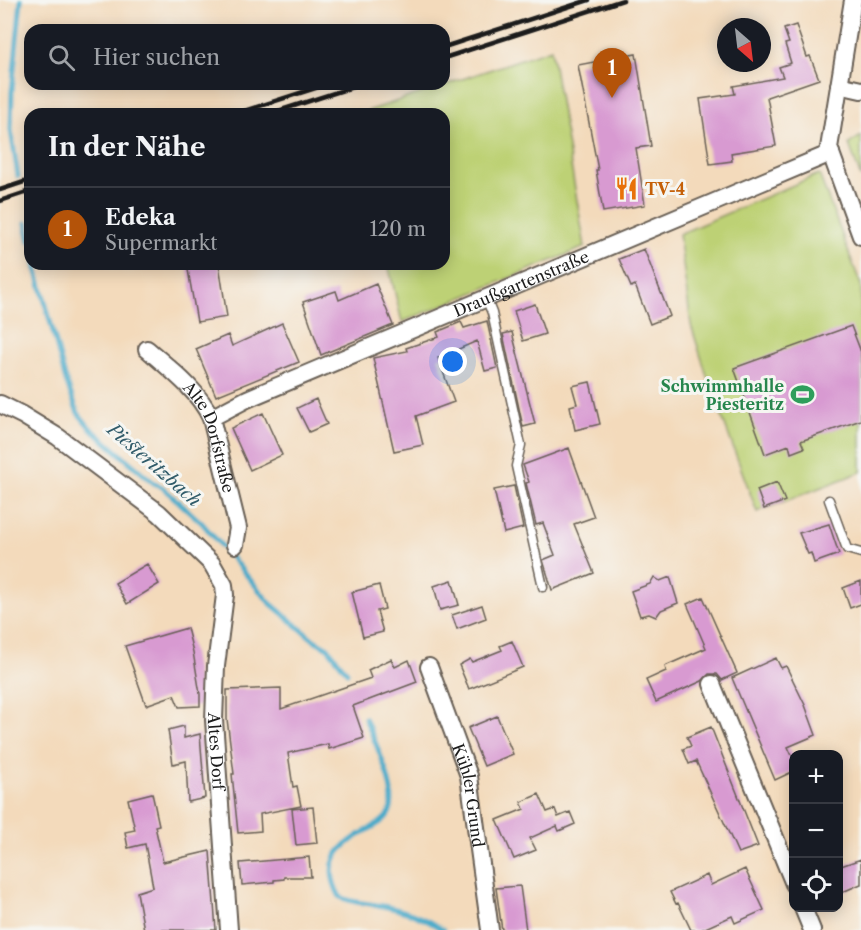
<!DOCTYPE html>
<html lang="de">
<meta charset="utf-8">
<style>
:root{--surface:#171b24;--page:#242831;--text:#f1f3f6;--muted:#9ea1a6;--line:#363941;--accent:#b45309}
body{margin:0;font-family:"Libre Caslon Text",serif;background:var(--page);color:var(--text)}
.controls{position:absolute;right:18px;bottom:18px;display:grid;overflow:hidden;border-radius:12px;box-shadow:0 3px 15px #0003}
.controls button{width:54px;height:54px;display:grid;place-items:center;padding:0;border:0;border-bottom:2px solid var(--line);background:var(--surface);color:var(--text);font:30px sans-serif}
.compass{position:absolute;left:717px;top:18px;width:54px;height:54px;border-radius:50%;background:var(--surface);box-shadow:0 3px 15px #0003;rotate:152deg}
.you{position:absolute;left:453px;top:362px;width:21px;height:21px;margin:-15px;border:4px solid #fff;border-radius:50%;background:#1a73e8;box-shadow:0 0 0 9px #1a73e833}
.badge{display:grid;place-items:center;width:39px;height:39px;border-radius:50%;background:var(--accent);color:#fff;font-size:20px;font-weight:700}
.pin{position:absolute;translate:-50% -50px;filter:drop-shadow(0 2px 3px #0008)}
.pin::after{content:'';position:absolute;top:32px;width:21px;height:18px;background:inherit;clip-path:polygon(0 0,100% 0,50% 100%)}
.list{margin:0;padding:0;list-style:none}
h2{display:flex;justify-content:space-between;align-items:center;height:78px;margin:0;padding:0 24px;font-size:26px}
h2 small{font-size:20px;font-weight:400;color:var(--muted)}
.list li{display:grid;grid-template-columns:39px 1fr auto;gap:18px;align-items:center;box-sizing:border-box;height:84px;padding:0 24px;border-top:2px solid var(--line)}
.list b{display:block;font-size:22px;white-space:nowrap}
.list p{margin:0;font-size:20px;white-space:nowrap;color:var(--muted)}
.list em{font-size:20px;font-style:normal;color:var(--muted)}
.icon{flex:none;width:33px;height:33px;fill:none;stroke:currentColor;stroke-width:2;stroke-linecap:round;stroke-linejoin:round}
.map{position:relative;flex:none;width:861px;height:930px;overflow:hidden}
.search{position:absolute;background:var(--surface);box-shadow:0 3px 15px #0003;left:24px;top:24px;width:426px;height:66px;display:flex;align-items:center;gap:15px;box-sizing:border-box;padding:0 21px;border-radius:18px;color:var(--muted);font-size:22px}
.panel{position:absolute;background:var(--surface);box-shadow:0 3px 15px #0003;left:24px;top:108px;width:426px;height:162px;border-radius:18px}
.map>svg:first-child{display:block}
.green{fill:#bdd174;stroke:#6c7648;stroke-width:1.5}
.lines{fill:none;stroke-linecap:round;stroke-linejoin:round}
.stream{stroke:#4aaac9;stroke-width:5}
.building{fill:#d89ad1}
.lane-casing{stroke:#675e54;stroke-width:11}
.street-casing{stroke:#675e54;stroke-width:20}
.lane{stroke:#fff;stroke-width:8}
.street{stroke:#fff;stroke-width:16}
.rail{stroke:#1c1c1c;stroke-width:4.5}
.labels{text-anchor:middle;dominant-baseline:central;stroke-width:6;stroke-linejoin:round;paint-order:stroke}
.food-label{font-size:16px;font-weight:bold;fill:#c56008;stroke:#f6f6f2;text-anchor:start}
.street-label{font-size:16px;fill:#1c1c1c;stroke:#f6f6f2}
.leisure-label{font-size:16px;font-weight:bold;fill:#27864d;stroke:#f6f6f2;text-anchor:end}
.water-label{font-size:18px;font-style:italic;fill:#315c6a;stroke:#f6f6f2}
</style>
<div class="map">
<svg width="861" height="930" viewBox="0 0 861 930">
<rect width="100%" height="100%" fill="#f6f6f2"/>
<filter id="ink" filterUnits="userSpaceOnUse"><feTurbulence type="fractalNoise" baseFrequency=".0167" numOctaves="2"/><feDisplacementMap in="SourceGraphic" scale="12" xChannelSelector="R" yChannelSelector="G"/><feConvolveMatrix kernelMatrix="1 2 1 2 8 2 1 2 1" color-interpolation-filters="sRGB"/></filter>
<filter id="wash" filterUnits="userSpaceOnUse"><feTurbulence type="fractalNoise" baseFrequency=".008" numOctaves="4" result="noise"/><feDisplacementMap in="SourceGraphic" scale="24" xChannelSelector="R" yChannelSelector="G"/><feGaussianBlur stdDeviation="1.35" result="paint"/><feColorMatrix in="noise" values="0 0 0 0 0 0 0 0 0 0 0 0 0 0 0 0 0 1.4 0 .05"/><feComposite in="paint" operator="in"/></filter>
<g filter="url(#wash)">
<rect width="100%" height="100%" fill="#f3dabb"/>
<path class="green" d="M551 49 585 247 402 322 388 264H444V114H359Z
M861 136V178L849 144Z
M819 174 861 285V472L757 512 708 379 691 325 679 234Z"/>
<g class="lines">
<path class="stream" d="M18 176 11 130 12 91 21 0
M26 223 30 241
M35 264 66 381 78 413 91 429 154 483 162 487 202 523 270 603 314 640 328 648 347 672
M365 718C373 738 399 791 390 811 386 821 374 826 366 831 336 848 322 864 340 897 356 904 361 902 377 905 402 909 422 916 443 930"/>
</g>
<g id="blocks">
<path class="building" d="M796 25 807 57 810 56 819 79 767 97 776 146 731 153 732 161 710 164 700 99 735 94 733 86 783 77 779 67 791 63 785 44 789 43 784 29Z
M636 54 651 146 636 148 645 205 603 212 596 170H598L578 65Z
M644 249 670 316 650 324 635 285 631 287 619 259Z
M187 264H219L227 317 197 322Z
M376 284 393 325 321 355 303 302 336 291 339 300Z
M535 304 545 334 523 341 514 311Z
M487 321 497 368 485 371 477 341 438 358 454 402 416 416 423 445 394 451 373 358 407 351 406 348 439 337 437 332 461 322 464 328Z
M282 323 299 362 216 396 196 349 228 335 232 346Z
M851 326 861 352V420L801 441 804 448 791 453 789 445 765 454 734 368Z
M512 332 535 424 523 427 503 334Z
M590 382 600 424 575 430 570 406 577 404 572 386Z
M316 399 327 424 309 432 297 408Z
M263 413 282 455 250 470 231 428Z
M569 448 594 517 574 524 594 573 552 590 543 560 555 555 543 523 536 525 526 483 529 482 523 465Z
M777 482 785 501 764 509 757 490Z
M514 486 523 528 504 533 494 490Z
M829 524 839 554 814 563 811 553 808 554 799 533Z
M147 564 159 584 127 604 115 583Z
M654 577 660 581 670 577 678 603 661 610 656 617 649 614 640 616 631 591 650 584Z
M452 580 459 605 440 610 434 586Z
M861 581V604L850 608 843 588Z
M379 585 385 609 377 611 383 632 363 637 352 592Z
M703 597 737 673 722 680 717 674H709L702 681 656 702 646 680 666 671 665 666 706 648 687 604Z
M482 605 486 618 457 629 452 615Z
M187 628 193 652 200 694V706L179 707 174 695 146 705 125 646Z
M512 641 523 667 469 689 459 665 470 659 472 662 502 650 500 646Z
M776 658 781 668 786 666 805 705 816 735 788 747 794 760V771L775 780 732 678Z
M391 659 395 667 409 660 417 682 353 706 364 738 329 749 328 744 288 753 293 787 297 786 301 806 260 814 261 831 238 833 232 774H234L227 719V690L281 688V709L371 678 368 670Z
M497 716 513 754 484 766 468 728Z
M184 726V738L200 734 205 798 188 802 186 761 173 764 168 730Z
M711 727 758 846 738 853 696 761 689 764 683 749 691 746 687 737Z
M152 793 159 825 155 826 163 862 210 851 216 930H144L137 892 153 887 145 844 128 848 125 832 135 830 128 799Z
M539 794 547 812 555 809 558 817 570 812 575 824 559 831 557 826 530 838 536 850 514 859 497 820 524 809 521 802Z
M313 807 317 843 296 845 292 809Z
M309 857 311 877H284V879L274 880V882L242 885 240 863Z
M861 859V884L838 894V867Z
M745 869 764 910 735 923 732 916 701 930H691L678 903 676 904 670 892 707 875 711 885Z
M520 886 526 930H502L496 888Z"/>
</g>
</g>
<g filter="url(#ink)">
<use href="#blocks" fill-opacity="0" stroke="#675e54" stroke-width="1.5"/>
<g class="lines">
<defs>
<path id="lane" d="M486 298 492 313 521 445 516 466 543 587
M829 500 847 549 861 553"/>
<g id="street">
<path d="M853 0 829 148 861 236"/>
<path d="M839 85 861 90"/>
<path id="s1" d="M147 349C170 369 198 390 211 418L238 528 235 545"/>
<path id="s2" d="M0 404 22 415 58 437 159 513 212 564 224 585 225 595 216 666 214 720 229 930"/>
<path id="s3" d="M211 418 247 399 831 153"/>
<path id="s4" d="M429 667 469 776 490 930"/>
<path d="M712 684 794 884"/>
<path d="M803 908 812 930"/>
</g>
</defs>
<use href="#lane" class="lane-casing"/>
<use href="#street" class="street-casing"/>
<use href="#lane" class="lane"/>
<use href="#street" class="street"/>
<path class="rail" d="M444 47 589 0
M444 58 623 0
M235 114 328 84
M269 114 362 84
M0 190 30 180
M0 201 30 191"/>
</g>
</g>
<defs>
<symbol id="restaurant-bare" viewBox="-9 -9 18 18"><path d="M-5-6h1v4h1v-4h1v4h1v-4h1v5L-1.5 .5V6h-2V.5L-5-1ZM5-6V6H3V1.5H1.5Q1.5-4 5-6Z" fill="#e8710a" stroke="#f6f6f2" stroke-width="2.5" paint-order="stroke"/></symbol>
<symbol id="stadium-bare" viewBox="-9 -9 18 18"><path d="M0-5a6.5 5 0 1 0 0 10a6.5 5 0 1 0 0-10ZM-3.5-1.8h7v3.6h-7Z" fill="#2e9e5b" stroke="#f6f6f2" stroke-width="2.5" paint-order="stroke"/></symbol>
</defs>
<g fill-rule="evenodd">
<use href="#restaurant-bare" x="610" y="172" width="33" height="33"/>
<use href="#stadium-bare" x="786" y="378" width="33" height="33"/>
</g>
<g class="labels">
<g class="food-label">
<text x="645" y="189">TV-4</text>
</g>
<g class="street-label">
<text stroke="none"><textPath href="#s3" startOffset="338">Draußgartenstraße</textPath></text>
<text stroke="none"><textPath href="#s1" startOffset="112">Alte Dorfstraße</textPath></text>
<text stroke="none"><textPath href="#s2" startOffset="458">Altes Dorf</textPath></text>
<text stroke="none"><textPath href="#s4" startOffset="135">Kühler Grund</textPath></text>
</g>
<g class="leisure-label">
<text x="784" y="386">Schwimmhalle<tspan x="784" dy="18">Piesteritz</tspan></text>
</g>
<g class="water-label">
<text transform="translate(154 465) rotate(41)">Piesteritzbach</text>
</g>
</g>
</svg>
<div class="controls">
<button>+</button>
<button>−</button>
<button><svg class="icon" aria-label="locate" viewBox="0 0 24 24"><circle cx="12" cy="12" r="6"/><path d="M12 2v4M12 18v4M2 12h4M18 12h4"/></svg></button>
</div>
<svg class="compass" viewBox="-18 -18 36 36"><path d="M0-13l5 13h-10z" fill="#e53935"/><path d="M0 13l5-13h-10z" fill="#9ea1a6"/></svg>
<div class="you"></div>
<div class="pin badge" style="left:612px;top:98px">1</div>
<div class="search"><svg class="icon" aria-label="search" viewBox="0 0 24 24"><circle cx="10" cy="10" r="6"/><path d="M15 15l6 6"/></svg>Hier suchen</div>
<section class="panel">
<h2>In der Nähe<small></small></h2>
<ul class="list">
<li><span class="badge">1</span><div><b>Edeka</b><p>Supermarkt</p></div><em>120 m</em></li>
</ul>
</section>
</div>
